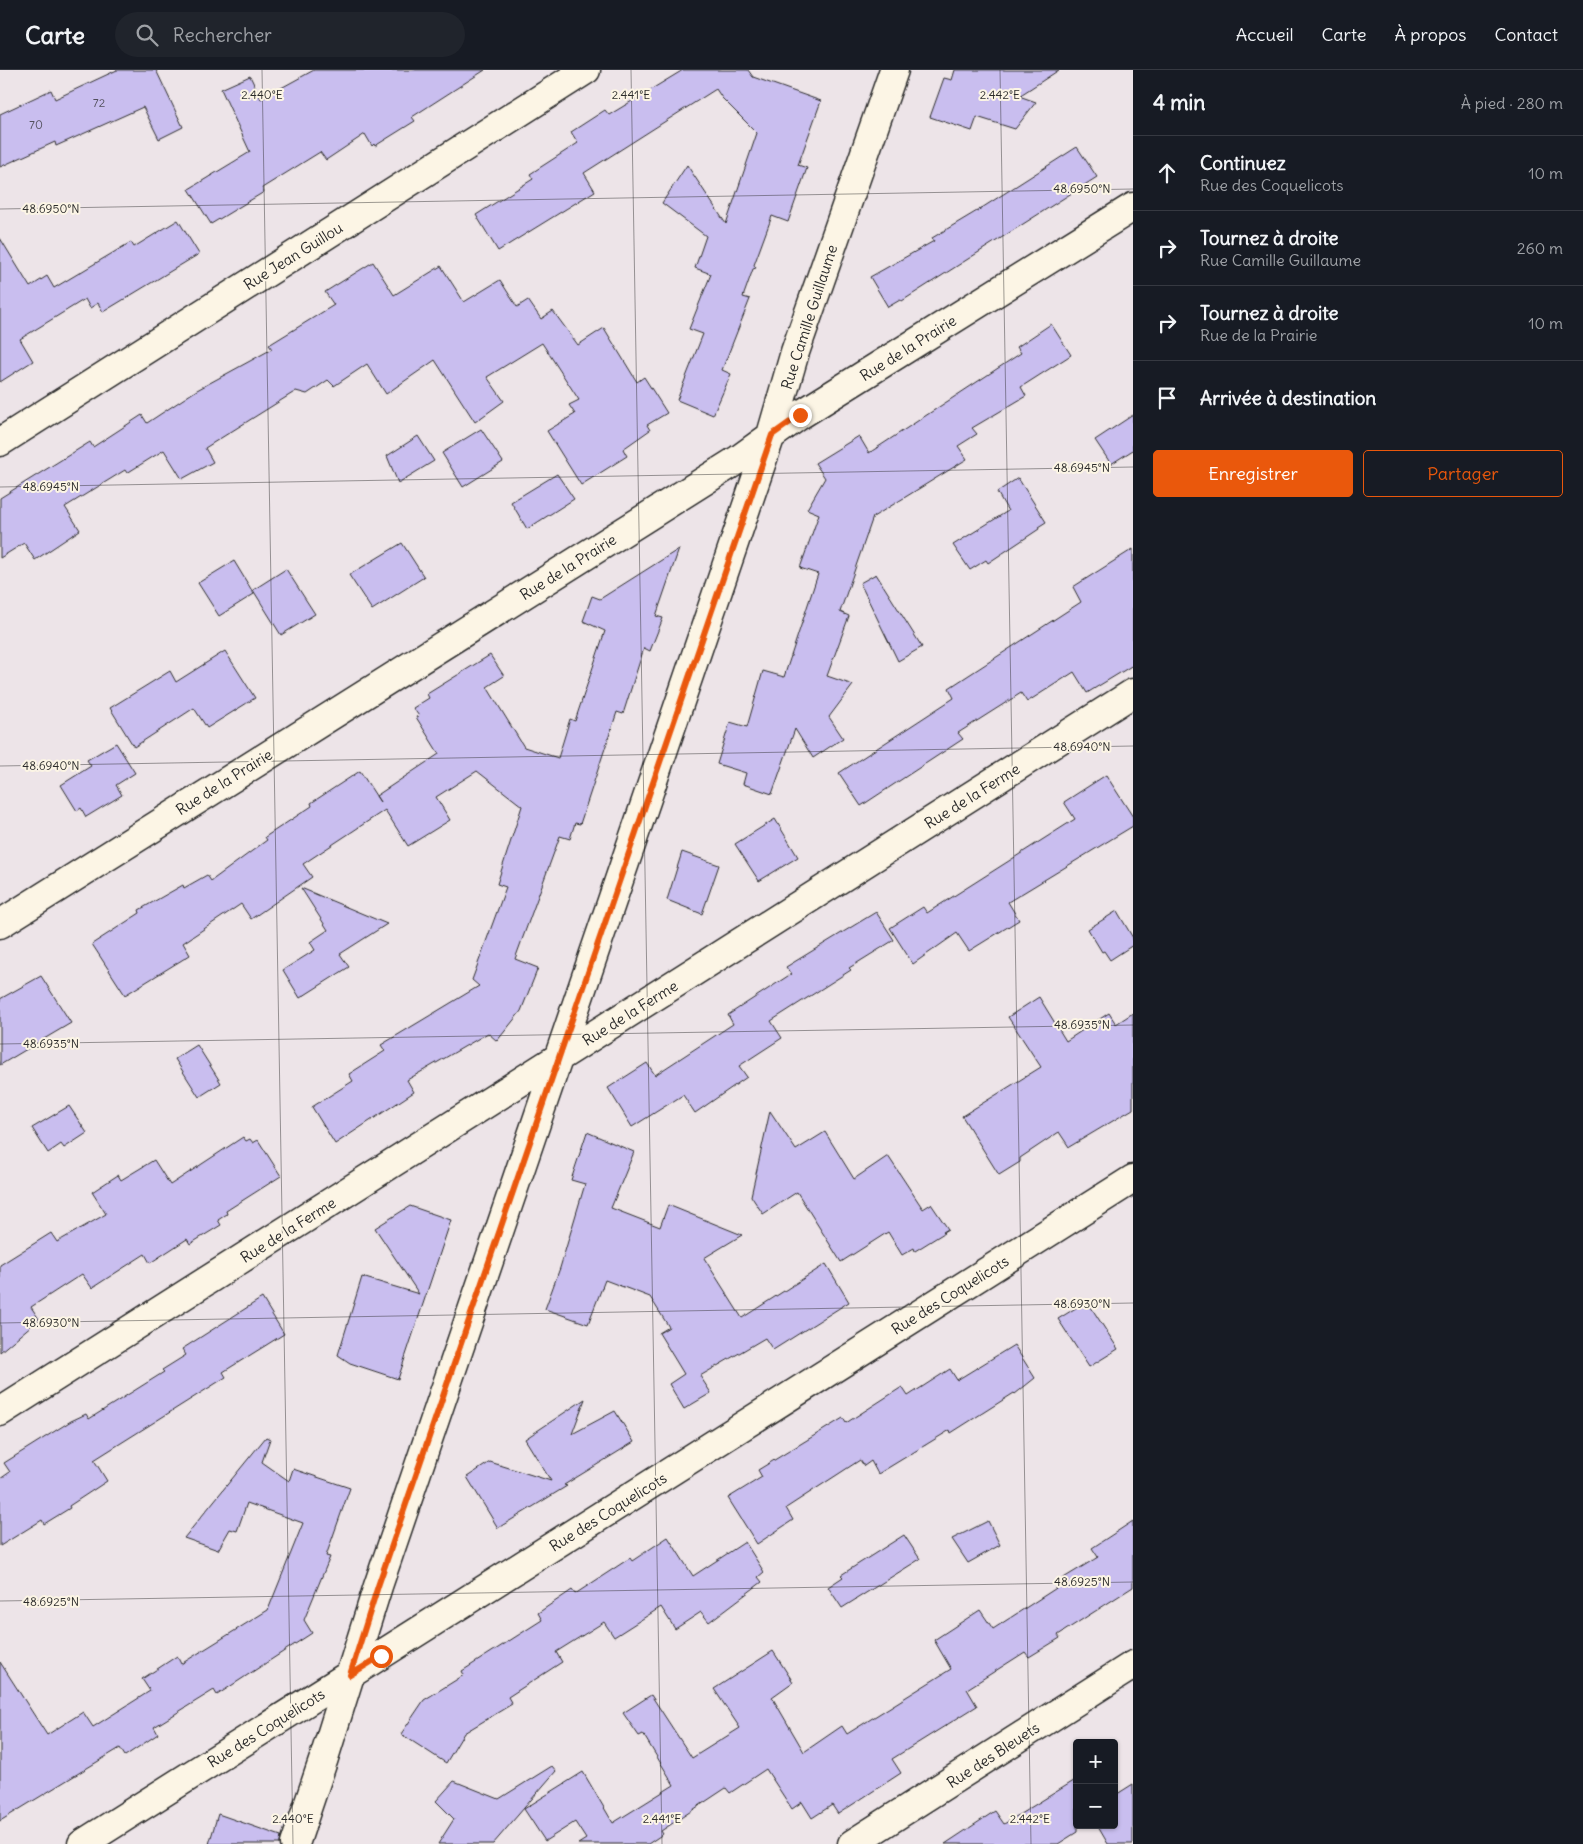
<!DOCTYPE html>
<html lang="fr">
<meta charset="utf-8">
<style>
:root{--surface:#171b24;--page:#20242c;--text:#f1f3f6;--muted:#9ea1a6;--line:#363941;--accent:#ea580c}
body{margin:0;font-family:Delius,sans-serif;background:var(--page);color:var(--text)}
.controls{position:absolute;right:15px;bottom:15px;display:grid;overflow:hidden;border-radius:5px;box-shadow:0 1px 4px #0004}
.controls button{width:45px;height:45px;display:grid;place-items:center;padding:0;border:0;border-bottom:1px solid var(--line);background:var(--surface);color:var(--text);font:25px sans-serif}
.stop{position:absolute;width:15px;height:15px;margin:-11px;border:4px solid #ea580c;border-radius:50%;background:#fff}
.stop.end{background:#ea580c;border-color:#fff;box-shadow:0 1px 5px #0008}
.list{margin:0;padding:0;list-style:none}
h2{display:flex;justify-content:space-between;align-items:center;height:65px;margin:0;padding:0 20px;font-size:21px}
h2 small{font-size:16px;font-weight:400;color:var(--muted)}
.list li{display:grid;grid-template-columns:32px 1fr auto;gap:15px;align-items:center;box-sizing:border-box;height:75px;padding:0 20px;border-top:1px solid var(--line)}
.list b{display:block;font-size:19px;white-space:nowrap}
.list p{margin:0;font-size:16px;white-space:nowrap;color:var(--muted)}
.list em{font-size:16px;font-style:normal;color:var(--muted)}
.actions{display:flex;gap:10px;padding:15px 20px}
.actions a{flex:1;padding:11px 0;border:1px solid var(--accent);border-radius:5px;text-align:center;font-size:18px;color:var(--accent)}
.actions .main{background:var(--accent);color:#fff}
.icon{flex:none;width:28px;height:28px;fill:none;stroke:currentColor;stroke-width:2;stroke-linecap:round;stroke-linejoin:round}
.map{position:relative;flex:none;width:1133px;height:1774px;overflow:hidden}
header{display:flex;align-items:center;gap:30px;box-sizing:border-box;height:70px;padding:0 25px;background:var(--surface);border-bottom:1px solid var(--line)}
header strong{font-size:24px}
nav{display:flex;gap:28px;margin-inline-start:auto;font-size:18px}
.search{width:350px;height:45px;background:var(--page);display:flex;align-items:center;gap:12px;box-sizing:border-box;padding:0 18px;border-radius:28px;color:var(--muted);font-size:19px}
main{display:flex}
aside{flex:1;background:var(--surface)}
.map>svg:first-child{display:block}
.building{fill:#c9beef;stroke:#2b2b2b}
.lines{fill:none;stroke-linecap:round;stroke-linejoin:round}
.minor-casing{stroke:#2b2b2b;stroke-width:31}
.minor{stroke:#fcf5e5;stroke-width:28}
.route{stroke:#ea580c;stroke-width:6}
.ticks{fill:none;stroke:#2b2b2b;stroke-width:1;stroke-opacity:0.45}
.labels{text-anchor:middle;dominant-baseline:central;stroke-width:4;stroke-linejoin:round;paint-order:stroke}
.number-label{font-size:12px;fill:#52505c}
.street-label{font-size:15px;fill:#2b2b2b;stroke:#fcf5e5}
.ticks-label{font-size:12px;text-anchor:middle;fill:#2b2b2b;stroke:#fcf5e5;stroke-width:4;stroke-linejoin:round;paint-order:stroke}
</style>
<header>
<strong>Carte</strong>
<div class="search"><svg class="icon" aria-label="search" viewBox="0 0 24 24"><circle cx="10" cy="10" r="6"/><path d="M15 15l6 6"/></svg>Rechercher</div>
<nav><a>Accueil</a><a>Carte</a><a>À propos</a><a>Contact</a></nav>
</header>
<main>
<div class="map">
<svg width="1133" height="1774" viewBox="0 0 1133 1774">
<rect width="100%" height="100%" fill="#ede4e8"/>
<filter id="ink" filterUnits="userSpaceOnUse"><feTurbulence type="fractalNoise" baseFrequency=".02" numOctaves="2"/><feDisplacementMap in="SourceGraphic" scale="10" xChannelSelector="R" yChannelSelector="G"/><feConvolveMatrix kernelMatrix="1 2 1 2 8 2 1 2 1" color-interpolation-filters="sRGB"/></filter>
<g filter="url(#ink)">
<path class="building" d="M117 0H156L183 57 159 69 143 37 56 76 55 72 0 97V44L51 20 55 29Z
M314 0H485L412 47 415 51 375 76 374 74 372 76 365 64 326 90 320 82 262 118 264 122 211 154 189 119 250 82 221 19 250 6 261 29Z
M683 0H748L753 7 821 31 798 95 807 98 788 152 772 146 754 195 756 198 753 199 743 227 750 229 722 300 731 304 713 345 677 330 703 264 689 259 711 204 695 198 706 166 662 133 687 95 726 154 757 63 722 28 716 19 584 103 595 121 498 181 476 145 533 109 530 104 578 73 571 62 605 40 609 45Z
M955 0H1059L1019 26 1036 32 1015 59 977 47 972 61 930 47 944 8 952 10Z
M1077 77 1097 107 902 231 900 230 888 237 870 207 934 171 932 168 977 141Z
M178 150 199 184 103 242 98 233 90 238 85 229 20 269 33 291 0 312V168L30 217 47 206 54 218 131 172 134 177Z
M373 192 394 225 441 196 464 232 500 210 517 237 528 230 541 249 553 241 578 275 604 258 637 312 644 307 667 343 647 355 650 360 623 379 627 386 581 415 547 361 575 344 569 335 579 330 542 273 487 307 504 331 475 352 435 290 386 324 367 294 334 316 328 310 307 324 296 321 205 378 213 392 182 409 164 380 127 403 125 400 65 437 80 460 35 490 24 473 0 488V428L90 372 93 377 142 345 147 353 197 320 272 279 269 275 334 235 325 222Z
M1051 254 1071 285 1021 317 1026 326 972 358 977 364 958 376 967 389 873 447 840 542 849 546 827 606 853 615 829 647 843 668 813 688 795 659 772 724 743 714 746 703 717 694 730 652 747 657 763 601 784 607 818 504 800 498 819 444 807 439 825 408 815 393 859 366 869 383 1021 283 1017 277Z
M1133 345V380L1111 394 1095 370Z
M481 359 503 392 463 417 442 383Z
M418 366 434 391 398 413 387 386Z
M557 404 574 429 527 459 511 432Z
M1018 408 1046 452 1038 457 1039 459 988 493 986 490 970 500 953 475 1008 441 997 422Z
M402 473 424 507 372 540 349 505Z
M679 479 656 546 663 548 650 581 644 578 623 644 617 642 580 754 575 753 570 769 560 766 515 889 538 898 521 941 497 971 488 963 407 1010 414 1022 335 1074 312 1037 353 1011 349 1004 385 981 381 975 479 916 472 910 506 817 497 814 522 736 477 701 436 727 450 750 408 776 385 740 303 794 312 807 251 849 241 834 183 873 190 885 125 925 92 874 140 843 139 840 183 815 184 818 207 805 211 811 267 770 265 767 312 736 311 733 360 701 380 732 376 726 439 684 416 647 419 646 413 638 429 628 427 624 490 585 504 606 487 617 524 677 558 688 570 649 575 651 605 561 583 551 592 526 600 529Z
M1133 479V595L1087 623 1074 602 1027 632 1021 623 958 663 963 669 861 736 839 703 954 628 949 618 1081 532 1073 517Z
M234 491 254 524 219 546 198 513Z
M286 499 315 544 281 565 253 520Z
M876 504 922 577 898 591 860 513Z
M225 581 255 628 207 658 194 638 134 677 110 638 170 601 176 612Z
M116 673 135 703 116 715 122 725 86 747 81 738 77 741 61 715 91 696 87 690Z
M1106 705 1133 747V756L1008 832 1019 850 969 881 957 863 913 894 890 858 923 837 927 843 1075 749 1064 732Z
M775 749 798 787 759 811 735 774Z
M682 782 719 795 702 844 667 830Z
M301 818 387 854 340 884 349 897 300 928 283 900 315 880 310 872 328 860Z
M1117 841 1133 868V875L1110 890 1104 881 1102 882 1088 859Z
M876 842 894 870 849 898 851 900 771 951 782 968 739 996 747 1007 695 1043 683 1025 632 1057 608 1018 647 993 655 1005 733 954 728 945 791 904 786 897Z
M41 906 71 953 0 995V929Z
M1039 927 1066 971 1109 943 1116 954 1133 943V1039L1069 1077 1059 1062 1020 1088V1092L999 1105 962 1046 1041 997 1008 947Z
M197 975 221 1013 199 1027 175 989Z
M69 1036 87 1063 64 1078 61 1074 48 1083 32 1058Z
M770 1041 796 1080 825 1062 854 1109 888 1086 923 1139 931 1134 948 1159 943 1162 944 1163 915 1181 914 1178 902 1185 888 1162 841 1192 797 1122 763 1144 751 1126Z
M587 1062 634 1082 611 1138 660 1157 668 1135 742 1165 704 1188 742 1248 826 1194 849 1232 773 1280 765 1268 700 1306 711 1323 684 1339 669 1314 684 1304 659 1263 669 1257 650 1227 605 1210 588 1254 545 1239 560 1198 585 1114 571 1110Z
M243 1067 246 1071 250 1069 253 1073 258 1070 281 1106 226 1141 227 1144 218 1150 221 1155 190 1174 187 1169 150 1193 145 1184 92 1218 82 1204 31 1237 39 1249 0 1282V1195L51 1163 57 1172 106 1144 92 1122 118 1105 121 1110 154 1090 170 1115Z
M410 1136 451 1150 398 1309 350 1293 338 1285 362 1207 419 1224 375 1158Z
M262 1228 284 1264 223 1302 226 1307 94 1390 107 1411 69 1436 70 1438 44 1454 42 1450 0 1476V1409L10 1402 4 1393 71 1351 86 1344 89 1349 164 1302 162 1300 186 1285 182 1279Z
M1087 1231 1118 1279 1089 1297 1058 1249Z
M1014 1275 1035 1308 1015 1324 1014 1323 951 1363 950 1360 878 1404 871 1391 864 1396 860 1390 786 1438 793 1450 757 1474 728 1428 762 1407 758 1400 843 1348 846 1353 902 1317 908 1326 950 1299 957 1310Z
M585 1329 572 1364 615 1341 634 1372 564 1415 567 1416 498 1458 467 1407 490 1392 551 1411 525 1369Z
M266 1367 270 1369 262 1392 289 1411 293 1399 350 1418 326 1486 330 1487 304 1550 312 1563 217 1625 214 1620 154 1657 158 1664 125 1686 120 1678 0 1751V1592L47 1665 83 1642 93 1657 150 1621 142 1609 177 1586 181 1594 268 1540 303 1453 247 1433 237 1461 230 1459 218 1480 184 1468Z
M988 1451 1000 1475 968 1493 952 1469Z
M1133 1451V1517L1058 1565 1060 1568 1029 1587 1025 1582 967 1619 977 1636 892 1689 901 1703 838 1744 832 1735 812 1748 802 1732 792 1739 766 1699 730 1723 726 1718 661 1761 663 1764 648 1774H578L586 1769 575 1752 545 1771 524 1739 583 1702 613 1753 674 1715 643 1664 639 1666 623 1643 651 1625 692 1688 740 1658 714 1619 773 1581 793 1612 772 1627 804 1682 842 1656 847 1664 951 1599 934 1570 980 1540 993 1559 1064 1513 1062 1509 1098 1487 1092 1478Z
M904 1465 920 1489 842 1538 828 1517 843 1507 841 1505Z
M668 1467 693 1506 745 1472 764 1502 758 1507 762 1512 709 1552 701 1542 675 1559 661 1537 614 1567 604 1552 556 1582 562 1592 508 1627 512 1634 464 1663 446 1693 401 1664 424 1630 464 1605 462 1601 542 1550 538 1543 572 1520 575 1524 630 1488 632 1491Z
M552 1696 556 1701 493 1774H438L454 1749 436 1731 454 1711 499 1729Z
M1077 1709V1762L1058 1774H945L995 1741 1004 1754Z
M1133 1714V1774H1108L1097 1755H1114V1726Z
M218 1744 281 1766 280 1774H209Z"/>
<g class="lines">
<defs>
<path id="minor" d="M0 372 586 0
M0 854 739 389 800 345 1133 137
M0 1342 1133 623
M82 1774 1133 1109
M295 1774 324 1688 378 1516 771 365 795 282 894 0
M852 1774 1133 1595"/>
</defs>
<use href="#minor" class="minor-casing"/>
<use href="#minor" class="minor"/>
</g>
</g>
<g class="lines" filter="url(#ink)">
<path class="route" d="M381 1586 350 1605 378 1516 772 365 800 345"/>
</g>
<path class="ticks" d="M262 0 293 1774M631 0 662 1774M1000 0 1031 1774M0 139 1133 119M0 417 1133 397M0 696 1133 676M0 974 1133 955M0 1253 1133 1233M0 1531 1133 1512"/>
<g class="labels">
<g class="number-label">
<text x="99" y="32">72</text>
<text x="36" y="54">70</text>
</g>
<g class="street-label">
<text transform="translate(293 186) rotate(-32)">Rue Jean Guillou</text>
<text transform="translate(809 247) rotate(-72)">Rue Camille Guillaume</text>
<text transform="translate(908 278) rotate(-32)">Rue de la Prairie</text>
<text transform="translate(568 497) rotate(-32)">Rue de la Prairie</text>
<text transform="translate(224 712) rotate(-32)">Rue de la Prairie</text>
<text transform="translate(972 726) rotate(-32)">Rue de la Ferme</text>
<text transform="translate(630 943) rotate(-32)">Rue de la Ferme</text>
<text transform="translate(288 1160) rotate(-32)">Rue de la Ferme</text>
<text transform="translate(950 1225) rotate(-32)">Rue des Coquelicots</text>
<text transform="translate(608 1442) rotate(-32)">Rue des Coquelicots</text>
<text transform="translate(266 1658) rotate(-32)">Rue des Coquelicots</text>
<text transform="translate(993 1685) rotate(-33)">Rue des Bleuets</text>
</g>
</g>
<g class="ticks-label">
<text x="262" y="29">2.440°E</text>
<text x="631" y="29">2.441°E</text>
<text x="1000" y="29">2.442°E</text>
<text x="1082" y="123">48.6950°N</text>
<text x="51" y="143">48.6950°N</text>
<text x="1082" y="402">48.6945°N</text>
<text x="51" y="421">48.6945°N</text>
<text x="1082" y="681">48.6940°N</text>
<text x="51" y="700">48.6940°N</text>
<text x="1082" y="959">48.6935°N</text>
<text x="51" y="978">48.6935°N</text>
<text x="1082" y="1238">48.6930°N</text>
<text x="51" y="1257">48.6930°N</text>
<text x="1082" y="1516">48.6925°N</text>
<text x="51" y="1536">48.6925°N</text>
<text x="293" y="1753">2.440°E</text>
<text x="662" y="1753">2.441°E</text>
<text x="1030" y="1753">2.442°E</text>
</g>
</svg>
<div class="controls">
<button>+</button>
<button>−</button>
</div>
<div class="stop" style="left:381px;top:1586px"></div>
<div class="stop end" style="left:800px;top:345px"></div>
</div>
<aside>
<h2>4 min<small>À pied · 280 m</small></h2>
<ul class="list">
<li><svg class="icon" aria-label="ahead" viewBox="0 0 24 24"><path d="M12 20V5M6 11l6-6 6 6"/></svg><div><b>Continuez</b><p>Rue des Coquelicots</p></div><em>10 m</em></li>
<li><svg class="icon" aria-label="right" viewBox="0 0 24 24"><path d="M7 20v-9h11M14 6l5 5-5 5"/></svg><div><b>Tournez à droite</b><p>Rue Camille Guillaume</p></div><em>260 m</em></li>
<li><svg class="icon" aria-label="right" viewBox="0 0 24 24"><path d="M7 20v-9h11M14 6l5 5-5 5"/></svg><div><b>Tournez à droite</b><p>Rue de la Prairie</p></div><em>10 m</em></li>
<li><svg class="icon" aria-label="arrive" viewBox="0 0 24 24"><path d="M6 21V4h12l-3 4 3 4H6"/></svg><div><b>Arrivée à destination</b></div></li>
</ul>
<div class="actions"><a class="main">Enregistrer</a><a>Partager</a></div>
</aside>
</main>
